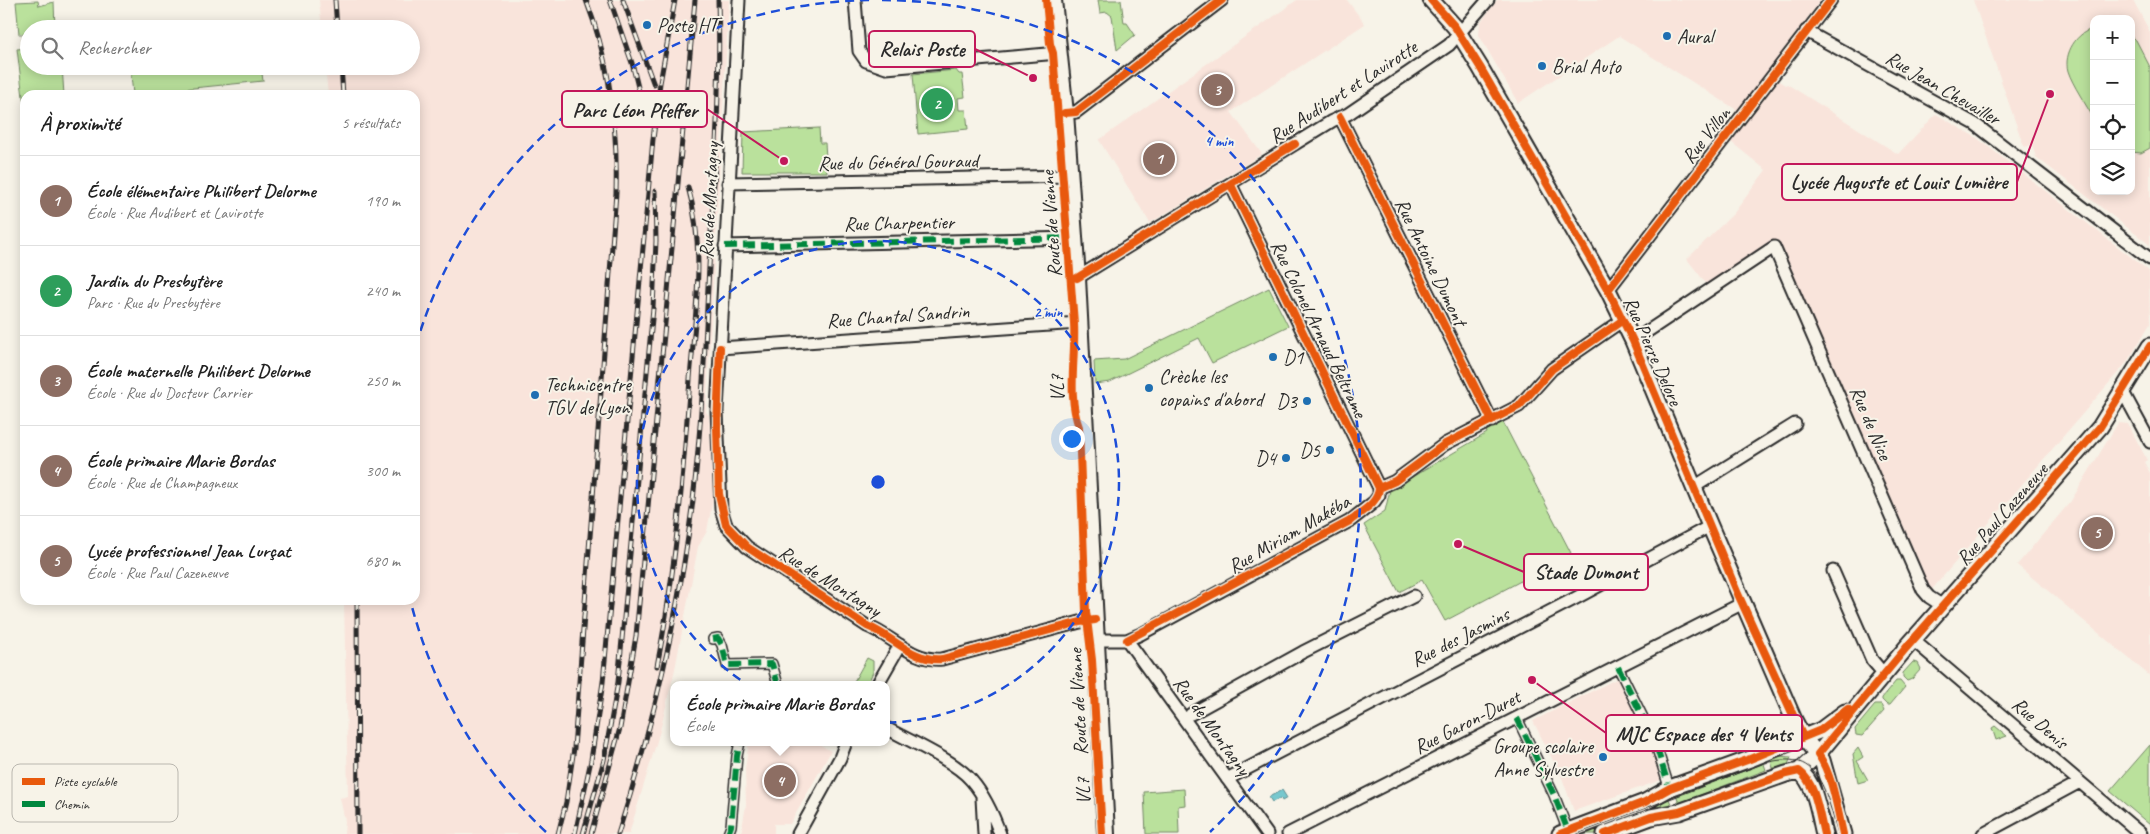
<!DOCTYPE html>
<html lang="fr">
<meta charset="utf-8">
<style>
:root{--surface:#fff;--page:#f6f6f6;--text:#222;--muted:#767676;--line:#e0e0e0;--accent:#ea580c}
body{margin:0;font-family:Caveat,sans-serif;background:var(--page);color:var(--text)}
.controls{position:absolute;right:15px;top:15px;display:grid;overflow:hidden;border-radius:10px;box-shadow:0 2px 12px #0003}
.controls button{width:45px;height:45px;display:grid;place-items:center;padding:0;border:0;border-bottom:1px solid var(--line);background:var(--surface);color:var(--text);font:25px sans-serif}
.you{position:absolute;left:1071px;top:438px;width:18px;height:18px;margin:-12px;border:4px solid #fff;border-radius:50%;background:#1a73e8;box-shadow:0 0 0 8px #1a73e833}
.badge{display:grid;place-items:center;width:32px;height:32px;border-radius:50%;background:var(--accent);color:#fff;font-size:16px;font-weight:700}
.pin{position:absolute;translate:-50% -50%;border:2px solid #fff;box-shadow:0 1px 5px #0006}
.popup{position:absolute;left:670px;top:681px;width:220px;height:65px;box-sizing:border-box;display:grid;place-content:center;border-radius:10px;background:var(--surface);filter:drop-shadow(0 1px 4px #0005);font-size:16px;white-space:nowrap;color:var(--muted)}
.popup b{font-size:19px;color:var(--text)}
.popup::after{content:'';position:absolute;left:50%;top:100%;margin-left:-10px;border:10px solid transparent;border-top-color:var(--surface)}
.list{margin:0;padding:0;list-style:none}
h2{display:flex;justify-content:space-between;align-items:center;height:65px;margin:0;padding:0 20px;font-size:21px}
h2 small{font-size:16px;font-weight:400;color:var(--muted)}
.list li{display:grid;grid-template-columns:32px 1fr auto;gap:15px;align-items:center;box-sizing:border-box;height:90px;padding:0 20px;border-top:1px solid var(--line)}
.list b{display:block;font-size:19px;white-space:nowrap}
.list p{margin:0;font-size:16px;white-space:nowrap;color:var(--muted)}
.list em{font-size:16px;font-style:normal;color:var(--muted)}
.icon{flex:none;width:28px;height:28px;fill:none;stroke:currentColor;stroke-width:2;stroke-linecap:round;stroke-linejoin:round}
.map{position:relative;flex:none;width:2150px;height:834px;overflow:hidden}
.search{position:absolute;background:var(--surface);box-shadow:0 2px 12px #0003;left:20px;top:20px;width:400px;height:55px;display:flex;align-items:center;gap:12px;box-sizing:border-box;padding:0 18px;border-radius:28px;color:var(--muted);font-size:19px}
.panel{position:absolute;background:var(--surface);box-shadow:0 2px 12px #0003;left:20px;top:90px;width:400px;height:515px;border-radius:15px}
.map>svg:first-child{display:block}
.built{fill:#f9e4db;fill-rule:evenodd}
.green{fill:#bae19c;stroke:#728664}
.water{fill:#77c8ce;stroke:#59898d}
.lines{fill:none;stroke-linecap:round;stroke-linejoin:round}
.pedestrian-casing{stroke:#2b2b2b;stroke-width:12}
.minor-casing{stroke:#2b2b2b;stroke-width:15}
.tertiary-casing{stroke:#2b2b2b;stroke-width:19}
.secondary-casing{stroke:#2b2b2b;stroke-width:20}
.pedestrian{stroke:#f7f3e8;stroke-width:9}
.minor{stroke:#f7f3e8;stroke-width:11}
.tertiary{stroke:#f7f3e8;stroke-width:15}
.secondary{stroke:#f7f3e8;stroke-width:16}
.tram{stroke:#2b2b2b;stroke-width:1}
.rail-casing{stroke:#2b2b2b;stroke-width:5}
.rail{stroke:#f7f3e8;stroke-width:3;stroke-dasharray:9;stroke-linecap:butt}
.quiet{stroke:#00873e;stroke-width:6;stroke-dasharray:12 6;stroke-linecap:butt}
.cycleway-casing{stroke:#f7f3e8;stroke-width:11}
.cycleway{stroke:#e8590c;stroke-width:8}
.ring{fill:none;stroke:#1d4ed8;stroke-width:2.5;stroke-dasharray:9 6}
.poi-dot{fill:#1f6fb2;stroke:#f7f3e8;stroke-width:2}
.labels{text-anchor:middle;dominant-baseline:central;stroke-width:4;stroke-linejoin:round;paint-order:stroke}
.poi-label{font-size:20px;fill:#2b2b2b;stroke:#f7f3e8;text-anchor:start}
.street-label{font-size:20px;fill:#2b2b2b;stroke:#f7f3e8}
.key{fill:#f7f3e8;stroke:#bab7af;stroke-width:1}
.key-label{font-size:14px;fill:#2b2b2b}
.centre{fill:#1d4ed8;stroke:#f7f3e8;stroke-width:2.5}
.ring-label{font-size:15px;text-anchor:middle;font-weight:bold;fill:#1d4ed8;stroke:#f7f3e8;stroke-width:4;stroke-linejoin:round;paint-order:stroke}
.leader{fill:none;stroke:#c2185b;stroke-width:2}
.callout-dot{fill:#c2185b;stroke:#f7f3e8;stroke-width:2}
.callout{fill:#f7f3e8;stroke:#c2185b;stroke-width:2}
.callout-label{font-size:21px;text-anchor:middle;font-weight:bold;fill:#2b2b2b}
</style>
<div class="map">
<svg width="2150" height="834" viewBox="0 0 2150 834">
<rect width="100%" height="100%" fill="#f7f3e8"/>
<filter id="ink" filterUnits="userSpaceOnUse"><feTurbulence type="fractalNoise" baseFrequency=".02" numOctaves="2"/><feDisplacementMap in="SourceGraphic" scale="10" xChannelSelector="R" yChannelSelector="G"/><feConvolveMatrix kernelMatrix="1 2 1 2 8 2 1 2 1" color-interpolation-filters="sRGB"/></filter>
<g filter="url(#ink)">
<path class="built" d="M319 0H729L706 412 709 415 714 494 707 531 698 547 675 669 660 731 629 834H344L345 821 340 798 348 796 344 600H415V95H328L325 66H411V29H322Z
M1297 0H1347L1365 24 1231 112 1262 154 1150 223 1099 140Z
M1497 0H1821L1766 73 1785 85 1787 84 1898 154 1936 114 1977 138 2149 271 2150 324 2127 362 1928 594 1776 242 1708 286 1687 259 1734 213 1766 170 1731 142 1737 110 1619 36 1518 103 1479 35 1480 23Z
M1973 0H2133L2150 32V245L2036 157 2032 145 2024 147ZM2094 19H2131V191H2094Z
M2118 423 2128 424 2147 460 2144 462 2150 473V676L2017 565 2071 501Z
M1618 678 1647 736 1664 779 1574 811 1562 778 1533 721Z
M749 742H815L831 751 790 824H774V834H741L746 805 745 769Z"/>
<path class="green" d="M1098 0H1121L1124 23H1127L1135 35 1117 50 1112 16 1107 12 1100 13Z
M38 1 39 6 54 2 55 29H29V34H19L16 2Z
M2094 29V119C2087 106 2072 84 2068 71 2063 54 2077 31 2094 29Z
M2131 37 2136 40 2150 67V148L2141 153 2131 152Z
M29 48V66H62L64 95H25V113L17 49Z
M130 66H261L263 81 133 94Z
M956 70 959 74H962L965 97 958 98 959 110H966L968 129 918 134 913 74Z
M819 128 820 143H825L827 172H742L743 132Z
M1269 288 1288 326 1212 363 1199 338 1110 382 1095 384 1094 361 1124 359Z
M1503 422 1571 553 1553 564 1445 621 1422 580 1399 592 1364 525 1385 511 1390 490 1487 433 1486 430Z
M867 658 873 661V672L867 685H852Z
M1913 662 1918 663 1921 669 1912 679 1907 681 1903 677V673Z
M1896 681H1900L1905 687 1890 705H1887L1882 700V698Z
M1875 705H1881L1884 711 1862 736 1856 735 1855 729Z
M1995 726 2007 736 1996 740 1992 728Z
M2150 745V825L2110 791Z
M1858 748 1863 757 1857 761 1868 780 1858 783 1853 754Z
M1780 756 1791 757 1787 767 1773 768 1770 758Z
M1763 761 1766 770 1679 803 1676 794Z
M1184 789 1185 805 1178 806 1179 834H1146L1144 792Z
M1829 792 1836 828 1832 834H1829L1817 795Z
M1667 794 1673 809 1650 814 1597 834H1570Z"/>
<path class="water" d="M1282 790 1287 798 1282 801 1281 798 1272 802 1269 797Z"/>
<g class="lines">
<defs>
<path id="pedestrian" d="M713 639 718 638 722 645 727 665 772 664 778 685
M1618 667 1655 742 1668 784
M1517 718 1554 795 1568 831
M728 834 731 826 737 756 740 742"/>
<path id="minor" d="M739 0 717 411 721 509 726 525 747 547 867 626C893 636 912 662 942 659L1080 622 1095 620
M855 0 859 51 866 61 886 68 1058 53
M1806 31 1975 124 2150 259
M1065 113 1076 112 1222 0
M1340 117 1492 421
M728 183 1069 176
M1231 185 1379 488
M725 246 1074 238
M1077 278 1332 121 1348 114 1449 45 1488 0
M1608 290 1831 0
M1633 341 1774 247 1923 590 1929 597 1943 606
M720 348 1079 323
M2123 392 2150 442
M1694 487 1795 424
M1379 488 1395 481 1445 444 1519 406 1552 369 1623 320
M1833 571 1872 660 1884 674
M1097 640H1127L1141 634 1350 521 1374 502 1379 495V488
M1127 640 1267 834
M1913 640 2141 834
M877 685 900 645
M1191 714 1303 652 1414 596
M886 728C910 741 955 761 971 780 985 796 993 814 1000 834
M1227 779 1574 599 1710 526
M982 798 984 834
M798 834 840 758 846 742
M1288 834 1743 603
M1983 834 2080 782"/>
<path id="tertiary" d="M1431 0 1455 27 1480 67 1608 290 1633 341 1710 526 1794 720 1803 737 1822 760 1843 834
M1799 771 1818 754 1906 648 2100 427 2150 346
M1799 771C1816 783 1819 815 1824 834
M1560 834 1645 802 1670 788 1750 759 1821 730 1845 712
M1605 834 1651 817 1679 812 1786 774 1799 771"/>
<path id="secondary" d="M1053 0 1065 113 1077 278 1106 834"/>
</defs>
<use href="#pedestrian" class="pedestrian-casing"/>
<use href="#minor" class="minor-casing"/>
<use href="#tertiary" class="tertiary-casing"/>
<use href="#secondary" class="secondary-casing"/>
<use href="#pedestrian" class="pedestrian"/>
<use href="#minor" class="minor"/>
<use href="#tertiary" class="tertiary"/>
<use href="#secondary" class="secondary"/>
<path class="tram" d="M1577 834 1762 764C1820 746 1825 790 1838 834"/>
<defs>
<path id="rail" d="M335 0 337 29
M610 0 632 63 647 124
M623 0 654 85
M341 66 343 95
M662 108 666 121
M357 600 358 834
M657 666C676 571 683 475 690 379 695 316 706 249 688 187
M558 834 566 802 574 748 616 193C618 127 610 62 586 0
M575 834 591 760 603 682 653 139 660 83 675 0
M583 834 604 760 618 682 653 308 656 241 655 191
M591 834 620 728 636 636 695 0
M618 834C653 725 679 614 693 500 702 422 705 344 709 267 714 178 721 89 718 0"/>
</defs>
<use href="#rail" class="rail-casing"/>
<use href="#rail" class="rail"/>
<path class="quiet" d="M725 246 1072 238
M713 639 718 638 722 645 727 665 772 664 778 685
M1618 667 1655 742 1668 784
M1517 718 1554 795 1568 831
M728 834 731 826 737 756 740 742"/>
<defs>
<path id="cycleway" d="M1046 0 1050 44 1053 53 1074 323C1076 357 1067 395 1079 427L1086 611 1092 660 1102 834
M1431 0 1455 27 1480 67 1608 290 1633 341 1738 594 1803 737
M1065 113 1076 112 1222 0
M1340 117 1492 421
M1231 185 1379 488
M1077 278 1295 144
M1608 290 1831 0
M720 348 717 428 719 494 726 525 747 547 867 626C893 636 912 662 942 659L1080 622 1095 620
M1379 488 1395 481 1445 444 1519 406 1552 369 1623 320
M1127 640 1350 521C1361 511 1378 504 1379 488
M1560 834 1645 802 1670 788 1750 759 1821 730 1848 709
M1605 834 1651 817 1679 812 1786 774 1799 771C1816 783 1819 815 1824 834
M1843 834C1837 808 1833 776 1818 754L1906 648 2100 427 2150 346"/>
</defs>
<use href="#cycleway" class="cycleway-casing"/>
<use href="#cycleway" class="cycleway"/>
</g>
</g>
<g class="ring">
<circle cx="878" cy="482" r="241"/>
<path d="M546 832A482 482 0 0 1 411 603M416 345A482 482 0 0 1 874 0M882 0A482 482 0 0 1 1210 832"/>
</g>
<g class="poi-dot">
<circle cx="647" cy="25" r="5"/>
<circle cx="1667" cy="36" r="5"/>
<circle cx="1542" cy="66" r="5"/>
<circle cx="1273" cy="357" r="5"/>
<circle cx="1149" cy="388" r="5"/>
<circle cx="535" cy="395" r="5"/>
<circle cx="1307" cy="401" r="5"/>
<circle cx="1330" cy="450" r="5"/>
<circle cx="1286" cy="458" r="5"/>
<circle cx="1603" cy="757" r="5"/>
</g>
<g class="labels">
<g class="poi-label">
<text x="657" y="25">Poste HT</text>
<text x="1677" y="36">Aural</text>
<text x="1552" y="66">Brial Auto</text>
<text x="1283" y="357">D1</text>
<text x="1159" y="376">Crèche les<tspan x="1159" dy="23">copains d'abord</tspan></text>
<text x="545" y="384">Technicentre<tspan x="545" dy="23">TGV de Lyon</tspan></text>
<text x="1297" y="401" text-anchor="end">D3</text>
<text x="1320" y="450" text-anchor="end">D5</text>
<text x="1276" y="458" text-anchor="end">D4</text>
<text x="1593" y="746" text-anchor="end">Groupe scolaire<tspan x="1593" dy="23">Anne Sylvestre</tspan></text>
</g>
<g class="street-label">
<text transform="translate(1943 88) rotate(30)">Rue Jean Chevailler</text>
<text transform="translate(1343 92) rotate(-33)">Rue Audibert et Lavirotte</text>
<text transform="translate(1706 135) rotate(-52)">Rue Villon</text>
<text transform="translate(898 162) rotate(-1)">Rue du Général Gouraud</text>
<text transform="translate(709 200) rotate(-87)">Rue de Montagny</text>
<text transform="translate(899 223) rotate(-1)">Rue Charpentier</text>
<text transform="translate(1051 224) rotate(-94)">Route de Vienne</text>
<text transform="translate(1431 262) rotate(64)">Rue Antoine Dumont</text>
<text transform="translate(898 316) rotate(-4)">Rue Chantal Sandrin</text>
<text transform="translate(1319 329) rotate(64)">Rue Colonel Arnaud Beltrame</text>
<text transform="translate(1653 351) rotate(66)">Rue Pierre Delore</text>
<text transform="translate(1057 388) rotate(-93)">VL7</text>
<text transform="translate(1871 423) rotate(67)">Rue de Nice</text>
<text transform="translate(2002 514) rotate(-49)">Rue Paul Cazeneuve</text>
<text transform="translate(1289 534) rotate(-30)">Rue Miriam Makéba</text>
<text transform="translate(830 581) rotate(32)">Rue de Montagny</text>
<text transform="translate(1460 637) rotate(-27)">Rue des Jasmins</text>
<text transform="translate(1078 702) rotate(-93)">Route de Vienne</text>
<text transform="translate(1467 722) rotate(-27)">Rue Garon-Duret</text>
<text transform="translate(2040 723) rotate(41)">Rue Denis</text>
<text transform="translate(1212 726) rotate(54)">Rue de Montagny</text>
<text transform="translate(1083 791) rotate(-93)">VL7</text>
</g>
</g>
<rect x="12" y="764" width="166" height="58" rx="8" class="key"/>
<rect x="22" y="778" width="23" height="7" fill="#e8590c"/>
<rect x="22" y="801" width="23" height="6" fill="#00873e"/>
<g class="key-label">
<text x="54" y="786">Piste cyclable</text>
<text x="54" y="809">Chemin</text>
</g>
<circle cx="878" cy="482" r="8" class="centre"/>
<g class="ring-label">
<text x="1219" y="146">4 min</text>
<text x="1048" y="317">2 min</text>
</g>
<path class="leader" d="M1033 78L975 49M784 161L707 109M2050 94L2017 182M1458 544L1524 572M1532 680L1606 733"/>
<g class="callout-dot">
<circle cx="1033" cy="78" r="5"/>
<circle cx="784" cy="161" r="5"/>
<circle cx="2050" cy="94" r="5"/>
<circle cx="1458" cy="544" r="5"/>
<circle cx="1532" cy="680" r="5"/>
</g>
<g class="callout">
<rect x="869" y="31" width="106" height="36" rx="5"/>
<rect x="562" y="91" width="145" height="36" rx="5"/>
<rect x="1782" y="164" width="235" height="36" rx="5"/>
<rect x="1524" y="554" width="124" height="36" rx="5"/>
<rect x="1606" y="715" width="196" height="36" rx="5"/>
</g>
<g class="callout-label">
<text x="922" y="56">Relais Poste</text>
<text x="635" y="117">Parc Léon Pfeffer</text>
<text x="1899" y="189">Lycée Auguste et Louis Lumière</text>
<text x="1586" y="579">Stade Dumont</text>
<text x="1704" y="741">MJC Espace des 4 Vents</text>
</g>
</svg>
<div class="controls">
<button>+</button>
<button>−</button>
<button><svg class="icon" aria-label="locate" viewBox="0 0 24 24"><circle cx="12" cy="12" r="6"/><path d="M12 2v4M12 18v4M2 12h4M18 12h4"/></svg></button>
<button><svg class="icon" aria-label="layers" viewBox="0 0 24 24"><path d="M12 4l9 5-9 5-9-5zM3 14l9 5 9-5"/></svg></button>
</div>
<div class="you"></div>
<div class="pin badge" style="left:1159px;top:159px;background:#8d6e63">1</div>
<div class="pin badge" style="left:937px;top:104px;background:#2e9e5b">2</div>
<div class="pin badge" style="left:1217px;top:90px;background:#8d6e63">3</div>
<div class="pin badge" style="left:780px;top:781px;background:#8d6e63">4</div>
<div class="popup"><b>École primaire Marie Bordas</b>École</div>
<div class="pin badge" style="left:2097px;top:533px;background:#8d6e63">5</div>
<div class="search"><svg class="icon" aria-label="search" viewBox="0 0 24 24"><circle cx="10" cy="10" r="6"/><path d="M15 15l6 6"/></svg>Rechercher</div>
<section class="panel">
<h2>À proximité<small>5 résultats</small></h2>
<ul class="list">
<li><span class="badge" style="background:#8d6e63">1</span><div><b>École élémentaire Philibert Delorme</b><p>École · Rue Audibert et Lavirotte</p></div><em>190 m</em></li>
<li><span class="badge" style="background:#2e9e5b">2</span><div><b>Jardin du Presbytère</b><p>Parc · Rue du Presbytère</p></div><em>240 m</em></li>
<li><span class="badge" style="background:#8d6e63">3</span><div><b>École maternelle Philibert Delorme</b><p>École · Rue du Docteur Carrier</p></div><em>250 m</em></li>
<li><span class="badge" style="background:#8d6e63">4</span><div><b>École primaire Marie Bordas</b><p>École · Rue de Champagneux</p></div><em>300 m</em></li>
<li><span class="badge" style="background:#8d6e63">5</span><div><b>Lycée professionnel Jean Lurçat</b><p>École · Rue Paul Cazeneuve</p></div><em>680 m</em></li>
</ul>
</section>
</div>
